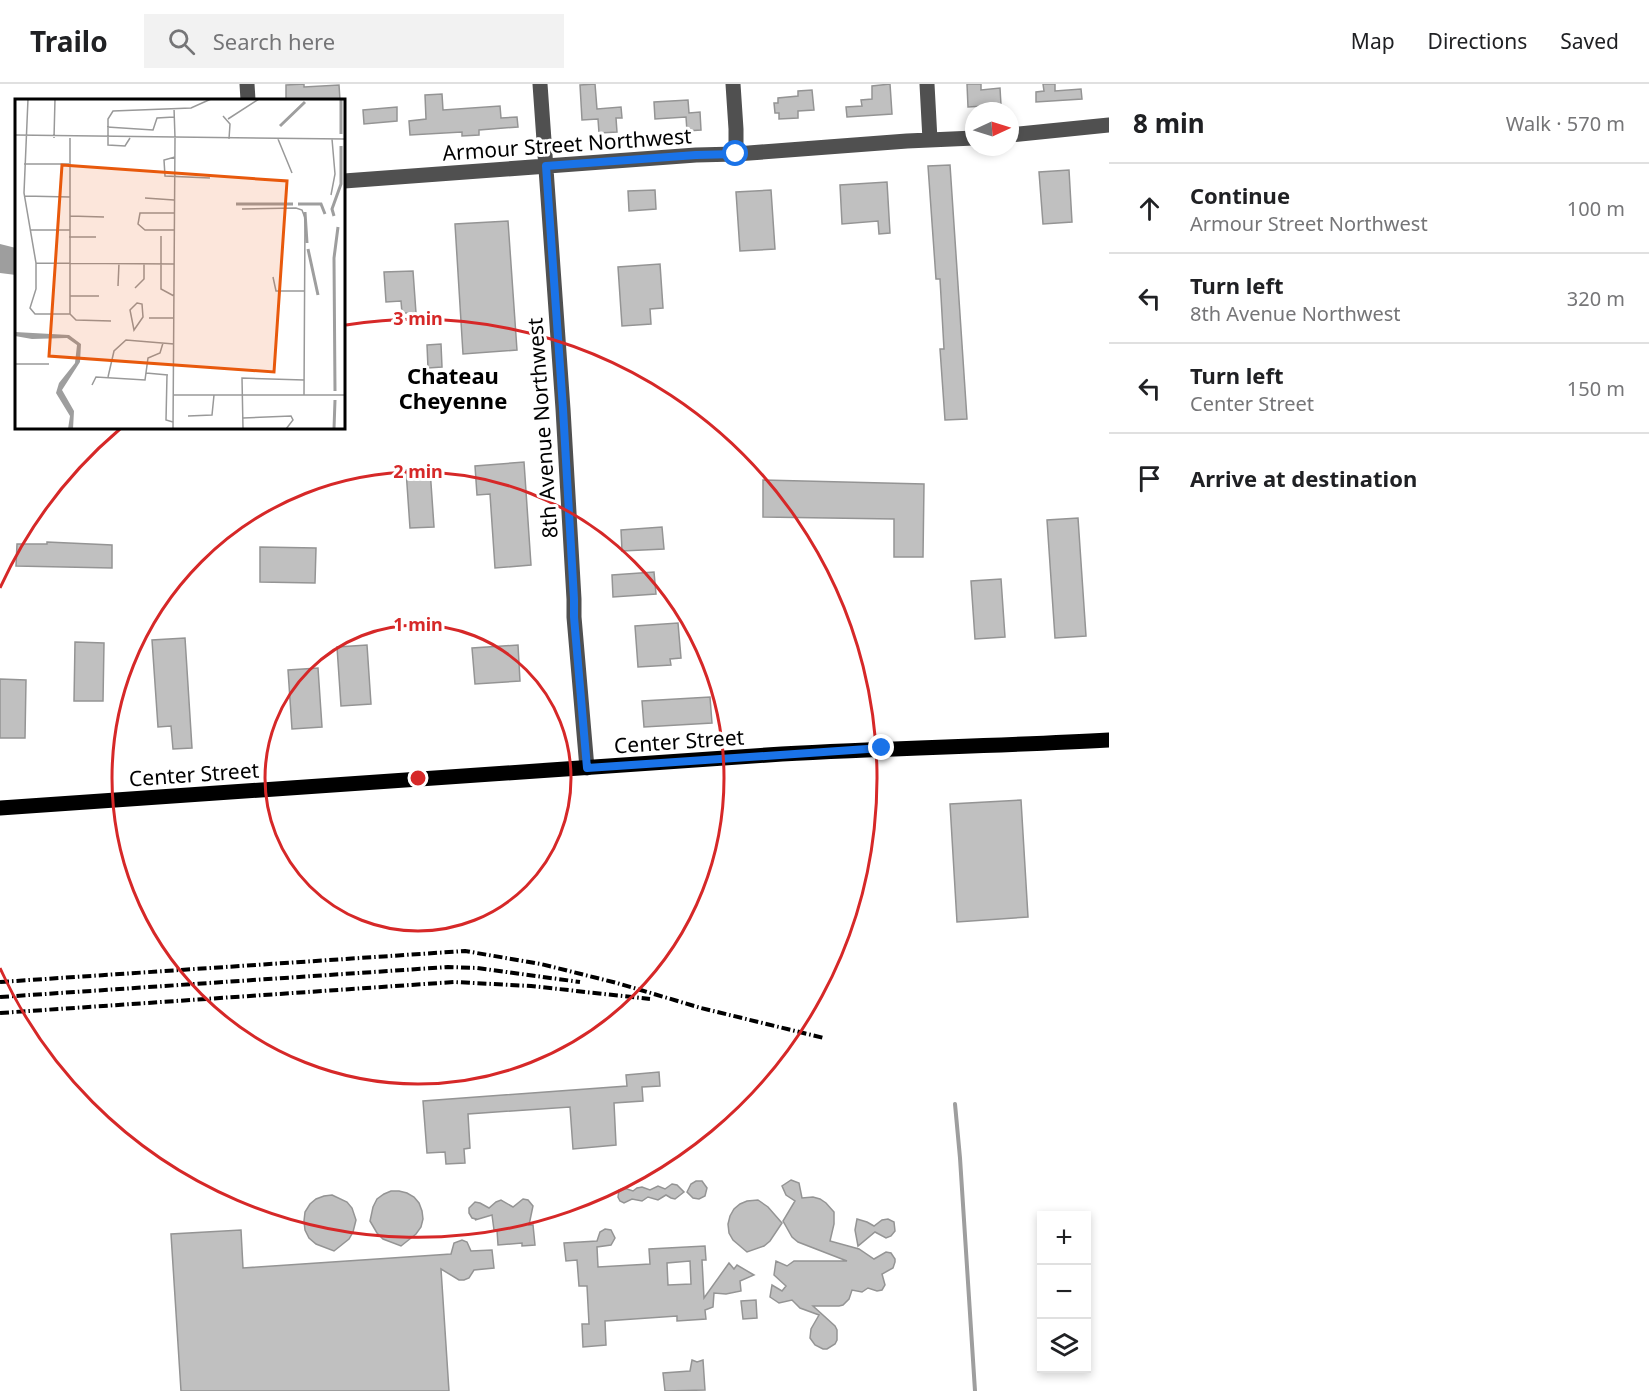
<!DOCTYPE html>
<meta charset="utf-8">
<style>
:root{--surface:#fff;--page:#f2f2f2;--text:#202124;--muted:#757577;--line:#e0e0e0}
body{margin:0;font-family:"Noto Sans",sans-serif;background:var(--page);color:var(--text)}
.controls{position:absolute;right:18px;bottom:18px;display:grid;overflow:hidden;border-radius:0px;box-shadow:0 3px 9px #0003}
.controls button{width:54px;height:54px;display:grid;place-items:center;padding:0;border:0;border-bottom:2px solid var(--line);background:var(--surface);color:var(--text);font:30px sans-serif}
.compass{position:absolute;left:965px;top:18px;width:54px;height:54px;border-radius:50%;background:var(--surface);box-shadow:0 3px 9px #0003;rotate:86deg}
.stop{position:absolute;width:18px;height:18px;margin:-14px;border:4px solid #1a73e8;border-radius:50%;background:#fff}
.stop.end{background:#1a73e8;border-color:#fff;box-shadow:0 2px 6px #0008}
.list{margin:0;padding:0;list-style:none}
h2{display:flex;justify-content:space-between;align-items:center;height:78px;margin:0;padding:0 24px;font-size:26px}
h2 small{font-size:20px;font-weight:400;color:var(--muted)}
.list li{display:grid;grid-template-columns:39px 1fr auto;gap:18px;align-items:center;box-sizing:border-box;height:90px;padding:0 24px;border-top:2px solid var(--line)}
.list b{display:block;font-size:22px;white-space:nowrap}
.list p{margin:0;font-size:20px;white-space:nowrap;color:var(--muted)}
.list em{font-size:20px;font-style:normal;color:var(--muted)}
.icon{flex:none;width:33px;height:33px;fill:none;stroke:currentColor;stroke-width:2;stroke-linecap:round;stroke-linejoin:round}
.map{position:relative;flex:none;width:1109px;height:1307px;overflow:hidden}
header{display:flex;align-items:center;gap:36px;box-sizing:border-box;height:84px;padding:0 30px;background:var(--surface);border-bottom:2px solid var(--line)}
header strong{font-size:28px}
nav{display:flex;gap:33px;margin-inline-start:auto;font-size:21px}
.search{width:420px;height:54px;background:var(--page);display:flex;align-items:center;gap:15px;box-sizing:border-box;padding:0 21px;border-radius:0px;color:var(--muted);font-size:22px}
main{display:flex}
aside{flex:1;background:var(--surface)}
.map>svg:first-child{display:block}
.water{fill:#9e9e9e}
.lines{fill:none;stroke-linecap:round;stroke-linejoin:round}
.stream{stroke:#9e9e9e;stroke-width:4}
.building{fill:#c0c0c0;stroke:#949494;stroke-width:1.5;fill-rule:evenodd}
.minor{stroke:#505050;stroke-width:15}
.major{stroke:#000;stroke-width:15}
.rail{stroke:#000;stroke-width:4;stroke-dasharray:9 3 1.5 3;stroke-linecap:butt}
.route{stroke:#1a73e8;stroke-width:8}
.ring{fill:none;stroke:#d62828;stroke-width:3}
.labels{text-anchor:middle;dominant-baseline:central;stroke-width:6;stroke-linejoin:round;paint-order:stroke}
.street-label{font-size:21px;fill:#000;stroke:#fff}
.neighbourhood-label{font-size:22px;font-weight:bold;fill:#000;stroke:#fff}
.inset-river{fill:none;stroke:#9e9e9e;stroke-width:3}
.inset-road{fill:none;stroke:#999;stroke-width:1.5}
.view{fill:#e8590c;fill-opacity:0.15;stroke:#e8590c;stroke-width:3}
.inset-edge{fill:none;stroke:#000;stroke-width:3}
.centre{fill:#d62828;stroke:#fff;stroke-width:3}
.ring-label{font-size:18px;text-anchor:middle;font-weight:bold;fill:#d62828;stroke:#fff;stroke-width:6;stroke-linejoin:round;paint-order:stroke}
</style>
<header>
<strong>Trailo</strong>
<div class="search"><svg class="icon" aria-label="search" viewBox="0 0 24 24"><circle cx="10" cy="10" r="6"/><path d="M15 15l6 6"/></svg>Search here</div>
<nav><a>Map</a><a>Directions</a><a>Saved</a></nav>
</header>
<main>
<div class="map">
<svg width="1109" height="1307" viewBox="0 0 1109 1307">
<rect width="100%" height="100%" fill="#fff"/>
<path class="water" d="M0 160 16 164V191L0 189Z"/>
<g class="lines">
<path class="stream" d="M955 1020 960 1074 975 1307"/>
</g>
<path class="building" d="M304 0V3L339 1 340 16H286V1Z
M595 0 597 25 621 23 622 34H616L617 48 599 49 598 35 582 36 580 1Z
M890 0 892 30 847 33 846 23 862 22 861 16 872 15V2Z
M967 0H981V6L1000 4 1001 21 968 23Z
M1043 0H1055V7L1081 5 1082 15 1036 18V8L1044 7Z
M812 6 814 26 798 27V34L779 35V29H775L774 19H778V14L798 12V7Z
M442 10 443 26 500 22 501 34 517 33 518 43 479 46V51L462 52V48L410 51 409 37 426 35 425 11Z
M688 16 689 29 700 28 701 46 687 47 686 33 655 35 654 18Z
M397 23V37L364 40 363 26Z
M950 81 967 335 945 336 940 265H944L940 195H936L928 82Z
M1069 86 1072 138 1043 140 1039 88Z
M887 98 890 149 879 150 878 137 842 140 840 101Z
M655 106 656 125 629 127 628 107Z
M771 106 775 165 740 167 736 108Z
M508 137 517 266 463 270 455 140Z
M660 180 663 224 650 225 651 240 622 242 618 183Z
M413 187 416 229H402L401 217 386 218 384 188Z
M441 260 442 283 428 284 427 261Z
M524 378 531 481 495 484 490 410 477 411 475 382Z
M430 385 434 443 410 444 406 386Z
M763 396 924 400 923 473H894V435L763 433Z
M1078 434 1086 552 1055 554 1047 436Z
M662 443 664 465 622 467 621 446Z
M47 458 112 461V484L16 482 17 460H47Z
M260 463 316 464 315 499 260 498Z
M654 488 656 510 613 513 612 491Z
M1001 495 1005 553 975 555 971 497Z
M678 539 681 574 670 575 671 581 638 583 635 542Z
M185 554 192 664 173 665 171 642 158 643 152 556Z
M75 558 104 559 103 617H74Z
M367 561 371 620 341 622 337 563Z
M518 561 520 597 475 600 472 564Z
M318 584 322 643 292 645 288 586Z
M0 595 26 596 25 654H0Z
M710 613 712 639 644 643 642 617Z
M1021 716 1028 833 957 838 950 720Z
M659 988 660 1002 642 1003 643 1017 614 1019 616 1061 573 1065 570 1023 468 1030 470 1064 464 1065 465 1079 446 1080 445 1068 427 1069 423 1017 627 1002 626 991Z
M791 1096 799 1099 802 1114 813 1113 820 1115 826 1119 834 1128V1140L830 1157 859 1165 874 1175 886 1168 891 1169 895 1175V1178L893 1184 882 1190 885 1201 882 1206 877 1207 868 1204 862 1208 852 1206 849 1215 843 1221 839 1222H813L835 1242 837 1246V1256L835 1260 827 1265H823L815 1261 810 1254 811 1245 819 1231 800 1224 792 1216 779 1219 770 1213 772 1201 782 1207 786 1202 774 1191 776 1177 787 1182 794 1177H847L798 1158 792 1153 783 1137 795 1117 786 1111 782 1102Z
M696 1097H702L707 1104 705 1112 699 1115 693 1114 687 1108 691 1100Z
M672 1100 677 1101 684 1108 675 1115 671 1114 666 1111 658 1116 648 1113 642 1117 632 1115 624 1119 620 1117 618 1113 619 1106 624 1104 633 1107 637 1104 642 1103 650 1106 658 1102 665 1105Z
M391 1107H399L407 1109 414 1113 419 1119 422 1127 423 1135 421 1143 416 1150 401 1162 383 1155 377 1149 370 1137 373 1123 377 1115 384 1110Z
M332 1111 347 1118 352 1124 356 1136 353 1148 349 1155 334 1167 316 1160 309 1154 305 1146 304 1137 305 1128 310 1120 316 1115 324 1112Z
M523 1115 528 1116 533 1122 529 1141H533L535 1161 522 1162V1159L498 1161 497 1146H494L492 1131 475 1136 476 1135 472 1134 469 1129V1124L475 1118 480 1119 489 1124 496 1118 501 1116 513 1123Z
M758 1116 768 1123 782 1139 770 1157 764 1162 747 1168 733 1156 729 1149 728 1140 730 1132 734 1125 740 1120 747 1117Z
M857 1135 867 1138 874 1142 882 1136 888 1135 894 1138 895 1147 891 1152 886 1154 875 1148 858 1162 855 1146Z
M605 1145 611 1146 615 1154 611 1161 597 1163 598 1183 650 1180 649 1165 705 1162 706 1176H702L704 1214 729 1179 734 1185 737 1181 754 1191 740 1197 741 1207 726 1210 714 1209 713 1223 705 1226 706 1235 677 1237V1232L605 1237 606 1261 583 1263 582 1240H589L587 1202H579L577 1176 566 1177 564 1159 597 1157 600 1148ZM690 1177 691 1200 668 1201 667 1179Z
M241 1146 243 1184 451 1170 454 1159 462 1156 467 1158 471 1167 492 1166 494 1184 474 1186 469 1194 464 1196H459L441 1185 449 1307H181L171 1150Z
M756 1216 757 1234 743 1235 741 1217Z
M692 1276 697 1278 703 1276 705 1306 665 1307 663 1289 690 1287Z"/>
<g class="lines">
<path class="minor" d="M247 0 248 16
M540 0 563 325 574 515V533L587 684
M733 0 736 45V70
M927 0 930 56
M1010 51 1109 41
M344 97 696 71 736 70 907 57 974 54"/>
<path class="major" d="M0 724 782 670C891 664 1000 662 1109 656"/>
<path class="rail" d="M0 898 465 867 541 880 617 899 701 924 824 954
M0 913 448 883 477 884 580 898
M0 929 454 898 531 902 650 915"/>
</g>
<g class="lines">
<path class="route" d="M736 70 696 71 546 82 563 325 574 515V533L587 684 882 664"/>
</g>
<g class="ring">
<circle cx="418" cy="694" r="153"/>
<circle cx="418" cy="694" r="306"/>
<path d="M0 504A459 459 0 0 1 120 345M346 241A459 459 0 1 1 0 884"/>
</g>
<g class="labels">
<g class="street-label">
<text transform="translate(567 60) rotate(-4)">Armour Street Northwest</text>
<text transform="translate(542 344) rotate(-94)">8th Avenue Northwest</text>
<text transform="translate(679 657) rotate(-4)">Center Street</text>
<text transform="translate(194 690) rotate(-4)">Center Street</text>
</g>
<g class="neighbourhood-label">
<text x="453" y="291">Chateau<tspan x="453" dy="25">Cheyenne</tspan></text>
</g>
</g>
<g transform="translate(15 15)">
<rect width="330" height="330" fill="#fff"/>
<path d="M0 233 54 236 66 245 65 263 47 291 59 312 58 330H53L55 317 41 294 44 284 60 264 62 246 52 239 17 240 0 237Z" fill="#9e9e9e"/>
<path class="inset-river" d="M265 27 290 3M326 35V0M221 105H278M283 105H306L310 115M290 113 292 144M319 117 317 110 326 85V47M293 150 303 196M320 292 319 159 323 128M319 330 320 301"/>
<path class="inset-road" d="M13 0 9 94 21 164V190L15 209 20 215H55M159 9 160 39M208 17 215 25 214 40M213 20 244 0M92 28 138 31 142 19 159 18M0 36 330 40M39 39 40 0M55 39V215M115 39 110 47 93 46V20L98 12 176 9 196 0M263 40 277 74M160 58 149 61 150 77 195 79M9 65H54M316 96 320 75 317 40M9 97 55 98M130 99 159 101M227 110 281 109 287 111 290 119 289 296M55 117 89 118M15 131H55M159 131H130L123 125 125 114H159M146 137V190L159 197M54 138H81M21 164 159 165M258 178 261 192H290M103 187 104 164M120 189 129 180V165M55 197H84M122 204 127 205 128 218 119 231 115 211ZM55 215 61 221 96 222M134 219H159M0 265H34M131 274 153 276M152 276 151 321 158 323M93 278 99 252 111 241 159 245M77 286 81 278 130 281 133 259 145 254 148 244M159 296H330M173 317 197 316 199 296M228 319 276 317 278 321 271 330M158 330 160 39M228 330 227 279 289 281"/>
<path class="view" d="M47 66 272 82 259 273 34 257Z"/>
<rect width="330" height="330" class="inset-edge"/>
</g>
<circle cx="418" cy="694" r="9" class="centre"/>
<g class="ring-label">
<text x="418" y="241">3 min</text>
<text x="418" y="394">2 min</text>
<text x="418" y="547">1 min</text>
</g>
</svg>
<div class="controls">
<button>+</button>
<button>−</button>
<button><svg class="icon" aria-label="layers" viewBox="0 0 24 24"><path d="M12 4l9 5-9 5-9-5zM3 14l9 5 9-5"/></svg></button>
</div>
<svg class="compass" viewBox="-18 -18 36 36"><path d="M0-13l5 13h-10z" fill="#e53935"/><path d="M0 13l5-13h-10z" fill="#757577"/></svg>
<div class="stop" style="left:736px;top:70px"></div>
<div class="stop end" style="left:882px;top:664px"></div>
</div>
<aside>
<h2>8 min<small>Walk · 570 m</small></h2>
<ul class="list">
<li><svg class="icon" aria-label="ahead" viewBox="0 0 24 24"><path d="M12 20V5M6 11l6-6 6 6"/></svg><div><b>Continue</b><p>Armour Street Northwest</p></div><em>100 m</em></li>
<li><svg class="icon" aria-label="left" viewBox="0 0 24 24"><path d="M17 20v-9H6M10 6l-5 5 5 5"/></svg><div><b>Turn left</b><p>8th Avenue Northwest</p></div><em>320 m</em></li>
<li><svg class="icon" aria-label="left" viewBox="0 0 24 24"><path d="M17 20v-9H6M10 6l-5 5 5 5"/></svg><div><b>Turn left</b><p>Center Street</p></div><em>150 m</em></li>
<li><svg class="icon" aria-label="arrive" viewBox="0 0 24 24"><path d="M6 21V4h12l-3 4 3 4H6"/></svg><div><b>Arrive at destination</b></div></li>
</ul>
</aside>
</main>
